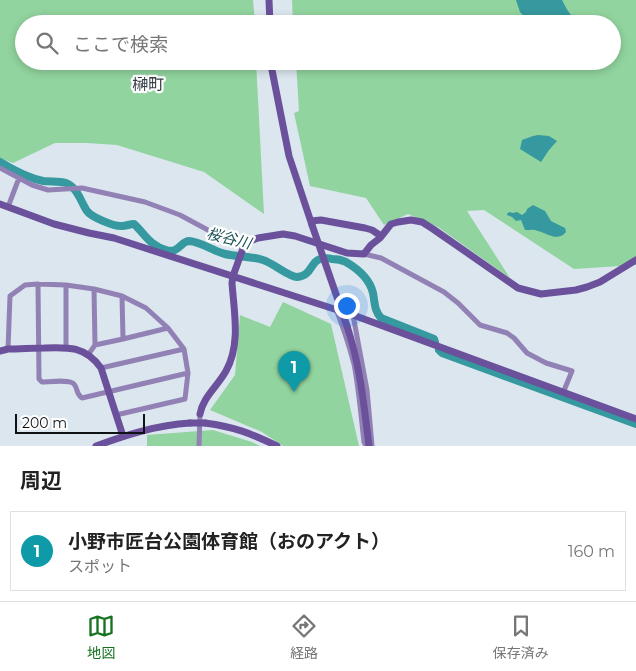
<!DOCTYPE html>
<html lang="ja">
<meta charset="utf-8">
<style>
:root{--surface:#fff;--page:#f2f2f2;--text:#222;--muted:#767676;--line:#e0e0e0;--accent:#15721f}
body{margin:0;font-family:Montserrat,"Noto Sans JP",sans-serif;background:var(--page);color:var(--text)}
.scale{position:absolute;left:15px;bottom:12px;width:130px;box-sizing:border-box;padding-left:5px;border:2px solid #0e1214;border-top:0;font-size:14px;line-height:18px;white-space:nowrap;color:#0e1214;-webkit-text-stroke:4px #fff;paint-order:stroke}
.you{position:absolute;left:346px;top:305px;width:18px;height:18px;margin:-12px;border:4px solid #fff;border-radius:50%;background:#1a73e8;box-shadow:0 0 0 8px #1a73e833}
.badge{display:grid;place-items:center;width:32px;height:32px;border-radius:50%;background:var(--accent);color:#fff;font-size:16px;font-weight:700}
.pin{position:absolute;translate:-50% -41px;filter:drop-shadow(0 1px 2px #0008)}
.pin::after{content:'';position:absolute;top:26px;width:18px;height:15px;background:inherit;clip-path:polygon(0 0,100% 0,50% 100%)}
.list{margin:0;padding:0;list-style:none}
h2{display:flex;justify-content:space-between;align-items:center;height:65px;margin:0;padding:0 20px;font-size:21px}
h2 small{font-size:16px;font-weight:400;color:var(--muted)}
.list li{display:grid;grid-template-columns:32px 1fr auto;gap:15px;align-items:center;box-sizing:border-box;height:80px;margin:0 10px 10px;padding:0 10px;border:1px solid var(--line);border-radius:0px}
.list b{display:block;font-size:19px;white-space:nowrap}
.list p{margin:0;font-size:16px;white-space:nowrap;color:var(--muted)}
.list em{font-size:16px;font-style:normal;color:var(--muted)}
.icon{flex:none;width:28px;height:28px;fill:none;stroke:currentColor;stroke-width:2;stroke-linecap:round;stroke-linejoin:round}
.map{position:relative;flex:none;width:636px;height:446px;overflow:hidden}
.search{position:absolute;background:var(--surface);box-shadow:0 2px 8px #0003;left:15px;right:15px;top:15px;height:55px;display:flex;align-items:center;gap:12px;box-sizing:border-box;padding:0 18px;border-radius:28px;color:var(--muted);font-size:19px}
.sheet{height:155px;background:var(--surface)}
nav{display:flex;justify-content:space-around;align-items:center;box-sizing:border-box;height:70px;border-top:1px solid var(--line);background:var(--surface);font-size:14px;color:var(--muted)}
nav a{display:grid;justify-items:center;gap:2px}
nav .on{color:var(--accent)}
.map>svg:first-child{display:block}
.green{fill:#91d49f}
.water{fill:#35999f}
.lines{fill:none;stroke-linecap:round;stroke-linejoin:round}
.river{stroke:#35999f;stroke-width:8}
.street{stroke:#9281b5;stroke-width:5}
.secondary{stroke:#6b519b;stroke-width:7}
.secondary-bridge{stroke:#6b519b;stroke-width:7}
.labels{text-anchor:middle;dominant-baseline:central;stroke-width:4.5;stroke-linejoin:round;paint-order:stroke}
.water-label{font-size:15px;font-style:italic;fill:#185053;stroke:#fff}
.quarter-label{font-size:16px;fill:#353e44;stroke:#fff}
</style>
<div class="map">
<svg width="636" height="446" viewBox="0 0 636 446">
<rect width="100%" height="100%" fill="#dbe6ee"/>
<path class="green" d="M0 0H253L255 24H24V61H256L264 214 204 172 117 145 87 143H55L13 163 0 158Z
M292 0H636V265L574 269 484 210 467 211 510 278 438 227 408 214 384 225 366 198 310 186 294 113 299 111 296 61H612V24H293Z
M283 302 331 324 359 446H283L262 432 210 410 235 375 240 315 270 327Z
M213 430 252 442 260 446H147V435Z"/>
<path class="water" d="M516 0H562C572 19 571 17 591 24H531L520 12Z
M538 135 549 136 557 141 549 150 541 162 520 149 522 140 533 136Z
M533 205 545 211 551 221 565 228 566 232C558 242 549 234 538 231 534 229 530 230 525 230L521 220 516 221 512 217 507 215V214L509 212 513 213 517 212 522 215 526 212 527 209Z"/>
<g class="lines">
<path class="river" d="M0 162C13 170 28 178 43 181 50 182 59 181 66 183 77 187 81 202 87 211 91 217 115 227 122 226 126 226 130 224 134 224 145 234 149 245 166 250 179 254 181 241 189 241 202 242 213 251 225 254 238 257 251 256 263 260 273 263 289 277 297 277 312 276 310 262 320 259 323 258 329 258 332 259 337 259 342 260 346 262 358 269 370 280 373 293 375 303 374 310 381 318L434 339 435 342
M439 350 442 353 636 424"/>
<path class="street" d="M0 168 32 185 48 190 82 188 145 202 180 215 232 243H245
M8 207 19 178
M364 254 381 258 444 292 458 303 480 325 507 333 514 338 527 353 546 363 572 371 563 393
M38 284 66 285 94 289 122 296 146 308 168 328 184 349 188 373 185 399 116 415
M66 285V347
M336 309C343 327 349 345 354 364 359 390 361 416 364 442L366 446
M353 315 367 390 372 445
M123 339 168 328
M95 345 123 339 122 296
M8 349 10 296 25 285 38 284 39 379 42 382C48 382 70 379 74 384 78 389 76 394 82 398L188 373
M88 355 95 345 94 289
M101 368 184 349
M199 446 200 414"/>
<path class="secondary" d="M269 0 270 24
M272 61V70L289 156 312 225
M0 204 54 224 89 233 114 238 353 315 636 419
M311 221 321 220 365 228 372 230 381 236
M347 326C360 365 364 405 369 446
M0 351 8 349C20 349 32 348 44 348 68 347 85 346 101 368L123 436
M200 414C203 397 217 387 226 371 241 344 234 312 232 283L233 276 245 243 258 238 283 234 295 236 347 253 364 254 371 245 380 238 391 224 398 222 411 220 422 222 433 229 518 288 541 294 576 290 587 287 600 282 636 260
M205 423C235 427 250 433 277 446
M96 446C126 435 157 425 190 423"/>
<path class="secondary-bridge" d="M312 225 347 326
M190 423H205"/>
</g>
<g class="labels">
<g class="water-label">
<text transform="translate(229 238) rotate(14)">桜谷川</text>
</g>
<g class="quarter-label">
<text x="148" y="84">榊町</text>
</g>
</g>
</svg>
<div class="scale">200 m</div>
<div class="you"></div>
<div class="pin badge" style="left:294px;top:392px;background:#0f9aa8">1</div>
<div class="search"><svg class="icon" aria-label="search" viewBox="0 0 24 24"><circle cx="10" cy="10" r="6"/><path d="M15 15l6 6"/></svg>ここで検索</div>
</div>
<section class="sheet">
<h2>周辺<small></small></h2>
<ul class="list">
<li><span class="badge" style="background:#0f9aa8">1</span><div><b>小野市匠台公園体育館（おのアクト）</b><p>スポット</p></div><em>160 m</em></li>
</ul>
</section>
<nav>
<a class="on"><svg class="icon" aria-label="map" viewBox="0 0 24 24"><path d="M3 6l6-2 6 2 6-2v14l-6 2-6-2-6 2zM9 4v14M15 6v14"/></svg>地図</a>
<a><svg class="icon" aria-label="directions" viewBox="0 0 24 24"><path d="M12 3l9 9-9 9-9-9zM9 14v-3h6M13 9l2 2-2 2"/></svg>経路</a>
<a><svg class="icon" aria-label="saved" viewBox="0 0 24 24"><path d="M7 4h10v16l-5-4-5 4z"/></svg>保存済み</a>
</nav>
